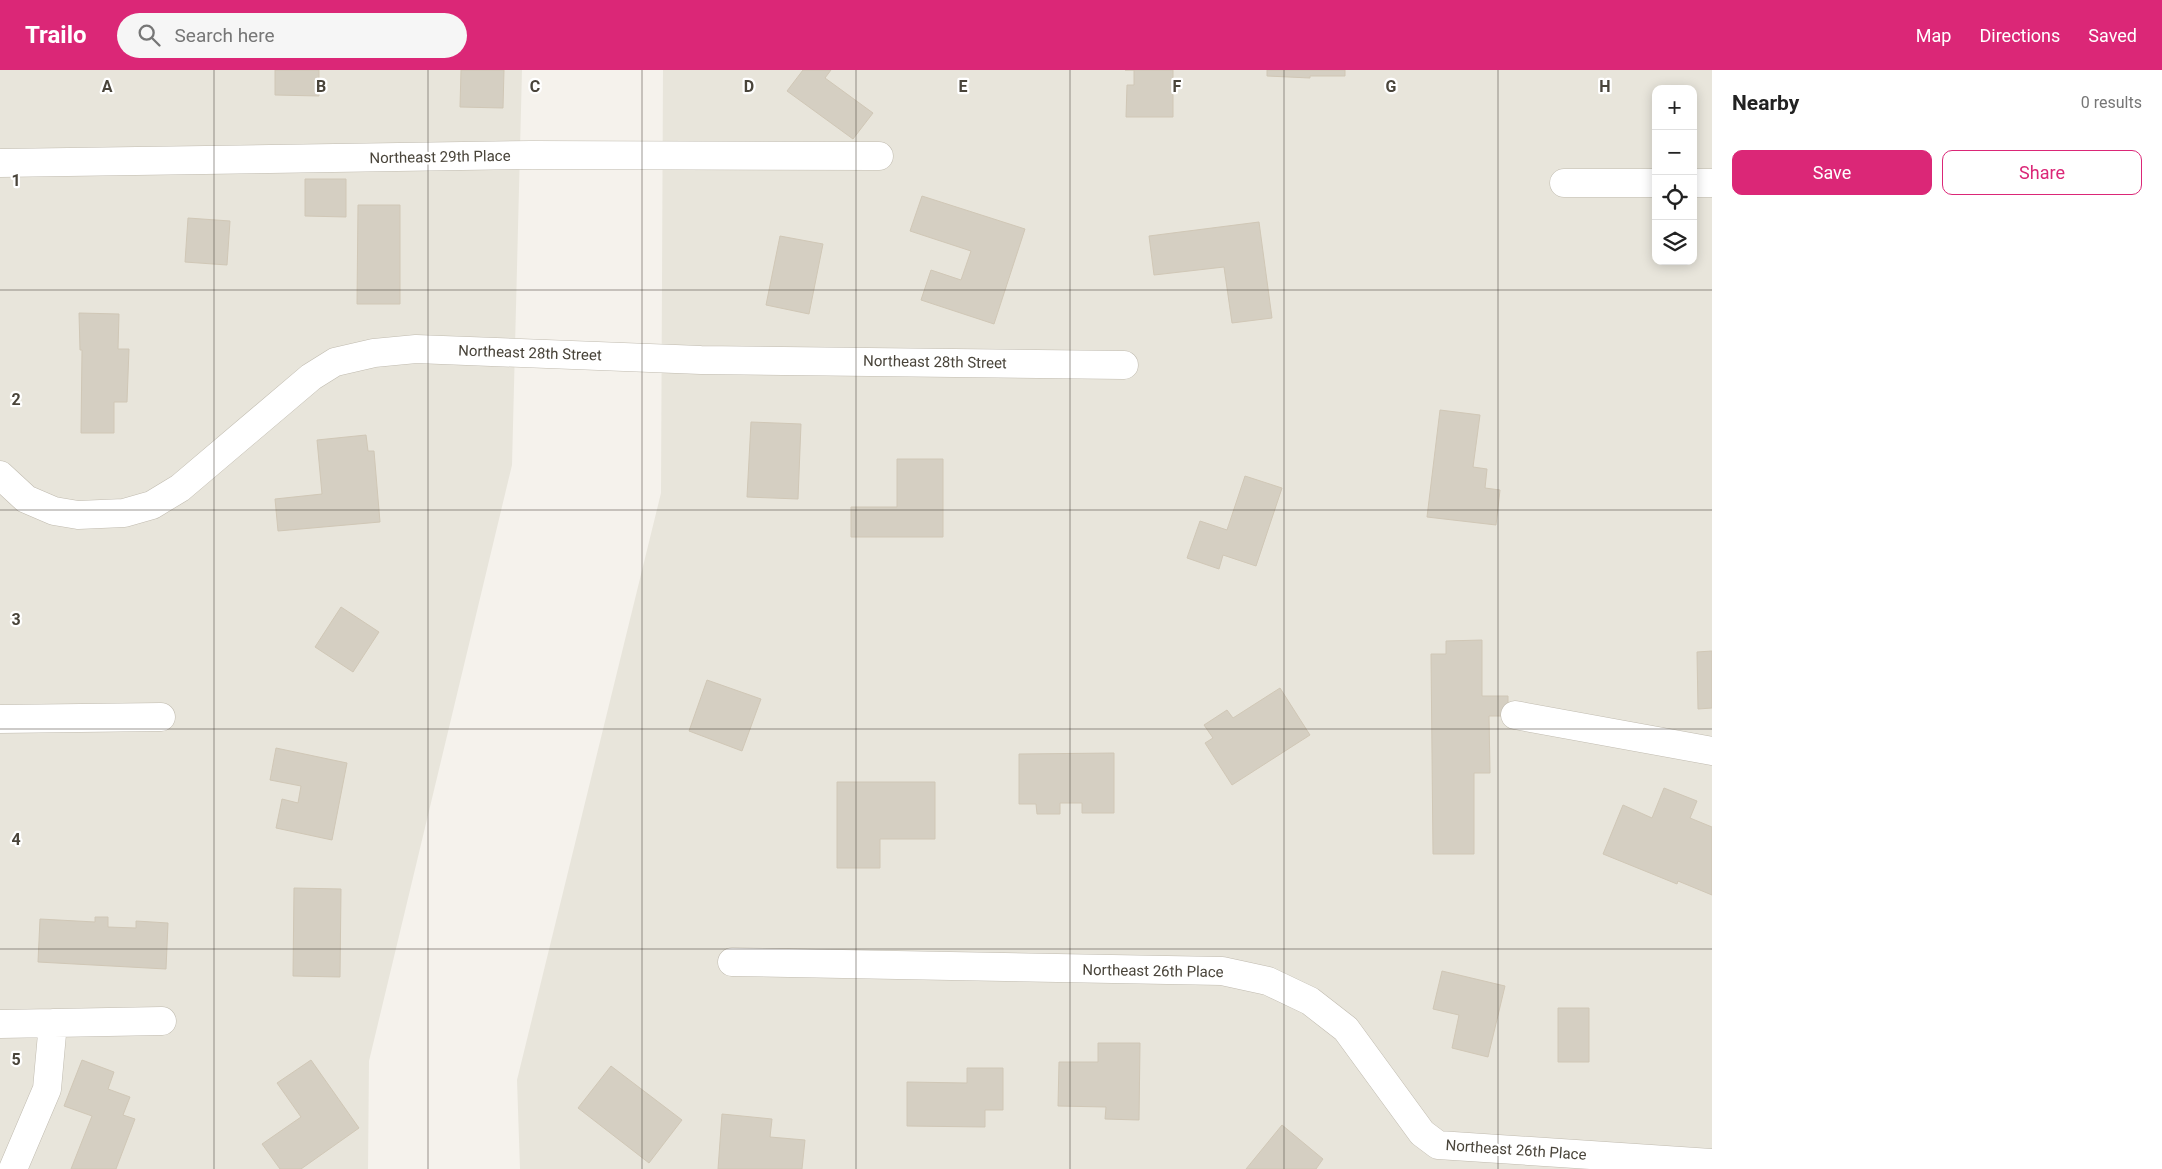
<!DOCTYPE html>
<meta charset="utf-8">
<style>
:root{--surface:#fff;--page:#f6f6f6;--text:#222;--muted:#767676;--line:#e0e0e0;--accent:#db2777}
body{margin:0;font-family:Roboto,sans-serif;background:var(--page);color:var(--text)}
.controls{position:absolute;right:15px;top:15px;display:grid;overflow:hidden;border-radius:10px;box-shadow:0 2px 12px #0003}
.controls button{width:45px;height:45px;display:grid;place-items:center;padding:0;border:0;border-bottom:1px solid var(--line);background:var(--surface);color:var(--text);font:25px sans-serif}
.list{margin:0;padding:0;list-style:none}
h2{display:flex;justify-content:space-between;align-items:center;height:65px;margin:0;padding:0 20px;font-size:21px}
h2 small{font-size:16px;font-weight:400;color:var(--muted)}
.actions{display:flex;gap:10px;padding:15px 20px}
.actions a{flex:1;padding:11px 0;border:1px solid var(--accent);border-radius:10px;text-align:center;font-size:18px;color:var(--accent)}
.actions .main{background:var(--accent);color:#fff}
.icon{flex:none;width:28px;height:28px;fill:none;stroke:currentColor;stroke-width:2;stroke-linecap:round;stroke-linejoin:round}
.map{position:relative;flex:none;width:1712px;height:1099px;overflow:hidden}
header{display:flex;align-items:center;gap:30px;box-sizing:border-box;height:70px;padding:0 25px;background:var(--accent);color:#fff}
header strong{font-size:24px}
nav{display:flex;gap:28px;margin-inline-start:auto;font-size:18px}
.search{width:350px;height:45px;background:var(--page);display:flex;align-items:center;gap:12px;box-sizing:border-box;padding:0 18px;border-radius:28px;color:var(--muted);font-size:19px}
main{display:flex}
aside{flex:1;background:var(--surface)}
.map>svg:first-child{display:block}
.residential{fill:#e8e5db;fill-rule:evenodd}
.building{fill:#d5cfc2;stroke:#d0c7b6}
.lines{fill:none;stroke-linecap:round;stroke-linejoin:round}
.minor-casing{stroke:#c0bbaf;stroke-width:29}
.minor{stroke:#fff;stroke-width:28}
.grid{fill:none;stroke:#49443a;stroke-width:1;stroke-opacity:0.55}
.labels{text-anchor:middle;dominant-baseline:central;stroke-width:4.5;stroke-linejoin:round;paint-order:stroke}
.street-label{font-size:15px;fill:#49443a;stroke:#fff}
.grid-label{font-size:16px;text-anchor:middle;font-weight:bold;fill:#49443a;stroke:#fff;stroke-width:4.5;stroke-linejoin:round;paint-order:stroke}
</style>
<header>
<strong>Trailo</strong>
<div class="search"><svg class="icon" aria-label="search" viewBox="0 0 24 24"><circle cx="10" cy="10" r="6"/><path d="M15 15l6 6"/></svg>Search here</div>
<nav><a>Map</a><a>Directions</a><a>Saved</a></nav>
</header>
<main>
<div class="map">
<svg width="1712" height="1099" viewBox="0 0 1712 1099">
<rect width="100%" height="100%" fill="#f5f2ec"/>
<path class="residential" d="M0 0H522L512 395 369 991 368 1099H0Z
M663 0H1712V1099H520L517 1010 661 423ZM1656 19H1693V191H1656Z"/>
<path class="building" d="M275 0H319V26L275 25Z
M461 0H504L503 38 460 37Z
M803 0H831L825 8 873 43 853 69 787 21Z
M1125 0H1173V47H1126L1127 15H1134V0Z
M1267 0H1345V6H1310V8L1267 6Z
M305 109H346V147L305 146Z
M922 126 1025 159 994 254 921 230 931 200 961 210 971 181 910 161Z
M358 135H400V234H357Z
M188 148 230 151 227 195 185 192Z
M1259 152 1272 248 1232 253 1224 197 1154 205 1149 166Z
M780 166 823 174 809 244 766 235Z
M79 243 119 244 118 279H129L127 332H114V363H81L82 280H80Z
M1440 340 1480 345 1473 397 1487 399 1485 418 1500 420 1496 455 1427 447Z
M751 352 801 354 798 429 747 427Z
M366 365 368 381H374L380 452 278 461 275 429 322 424 317 370Z
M897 389H943V467H851V437H897Z
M1245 406 1282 418 1256 496 1223 485 1219 499 1187 488 1200 451 1227 460Z
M341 537 379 562 353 602 315 577Z
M1482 570V626H1508V646H1489L1490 703H1474V784H1433L1431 584H1446V571Z
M1712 581V638L1698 639 1697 582Z
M707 610 761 629 742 681 689 661Z
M1280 618 1310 665 1232 715 1205 673 1213 668 1204 655 1227 640 1233 648Z
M276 678 347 693 332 770 276 758 282 729 298 733 301 716 270 710Z
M1114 683V743H1082V733H1060V744H1037L1036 734H1019V684Z
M837 712H935V769H880V798H837Z
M1664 718 1697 731 1690 748 1712 757V825L1678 811 1677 814 1603 784 1623 735 1652 748Z
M294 818 341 819 340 907 293 906Z
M95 847H108V857L136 858V851L168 853 166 899 38 892 40 849 95 852Z
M1442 901 1505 916 1488 987 1452 978 1459 945 1433 939Z
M1558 938H1589V992H1558Z
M1098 973H1140L1139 1050 1105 1049 1106 1037 1058 1036 1059 992H1098Z
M82 990 114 1002 108 1019 130 1027 123 1045 135 1049 116 1099H71L92 1046 64 1036Z
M311 990 359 1058 301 1099H280L262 1074 301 1047 277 1013Z
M611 996 682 1050 649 1093 578 1038Z
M967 998H1003V1040H985V1057L907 1056V1012L967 1013Z
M722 1044 772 1049 770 1067 805 1070 802 1099H718Z
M1282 1055 1323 1089 1316 1099H1246Z"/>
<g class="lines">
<defs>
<path id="minor" d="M0 93 532 85 879 86
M1564 113H1656
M1693 113H1712
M0 405 26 429 54 441 78 445 124 443 152 435 180 418 311 307 335 292 374 283 416 279 701 290 1124 295
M1515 645 1712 681
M0 649 161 647
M732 892 1222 901 1268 911 1310 931 1346 959 1422 1063 1438 1075 1712 1093
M0 954 162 951
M13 1099 47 1019 53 953"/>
</defs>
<use href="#minor" class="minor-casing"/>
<use href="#minor" class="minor"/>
</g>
<path class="grid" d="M214 0V1099M428 0V1099M642 0V1099M856 0V1099M1070 0V1099M1284 0V1099M1498 0V1099M0 220H1712M0 440H1712M0 659H1712M0 879H1712"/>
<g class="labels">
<g class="street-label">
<text transform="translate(440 87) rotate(-1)">Northeast 29th Place</text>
<text transform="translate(530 283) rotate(2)">Northeast 28th Street</text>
<text transform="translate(935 292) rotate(1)">Northeast 28th Street</text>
<text transform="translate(1153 901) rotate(1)">Northeast 26th Place</text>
<text transform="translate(1516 1080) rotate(4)">Northeast 26th Place</text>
</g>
</g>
<g class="grid-label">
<text x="107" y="22">A</text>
<text x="321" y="22">B</text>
<text x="535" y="22">C</text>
<text x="749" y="22">D</text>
<text x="963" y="22">E</text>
<text x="1177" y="22">F</text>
<text x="1391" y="22">G</text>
<text x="1605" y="22">H</text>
<text x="16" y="116">1</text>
<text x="16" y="335">2</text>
<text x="16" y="555">3</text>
<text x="16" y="775">4</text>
<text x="16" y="995">5</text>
</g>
</svg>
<div class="controls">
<button>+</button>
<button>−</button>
<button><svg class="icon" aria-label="locate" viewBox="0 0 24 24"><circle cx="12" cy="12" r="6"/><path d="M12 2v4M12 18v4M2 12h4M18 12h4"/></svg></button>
<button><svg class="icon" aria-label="layers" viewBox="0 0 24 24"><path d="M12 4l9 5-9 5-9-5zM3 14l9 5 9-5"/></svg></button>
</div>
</div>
<aside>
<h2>Nearby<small>0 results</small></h2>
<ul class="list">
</ul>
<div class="actions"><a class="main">Save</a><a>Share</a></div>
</aside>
</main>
